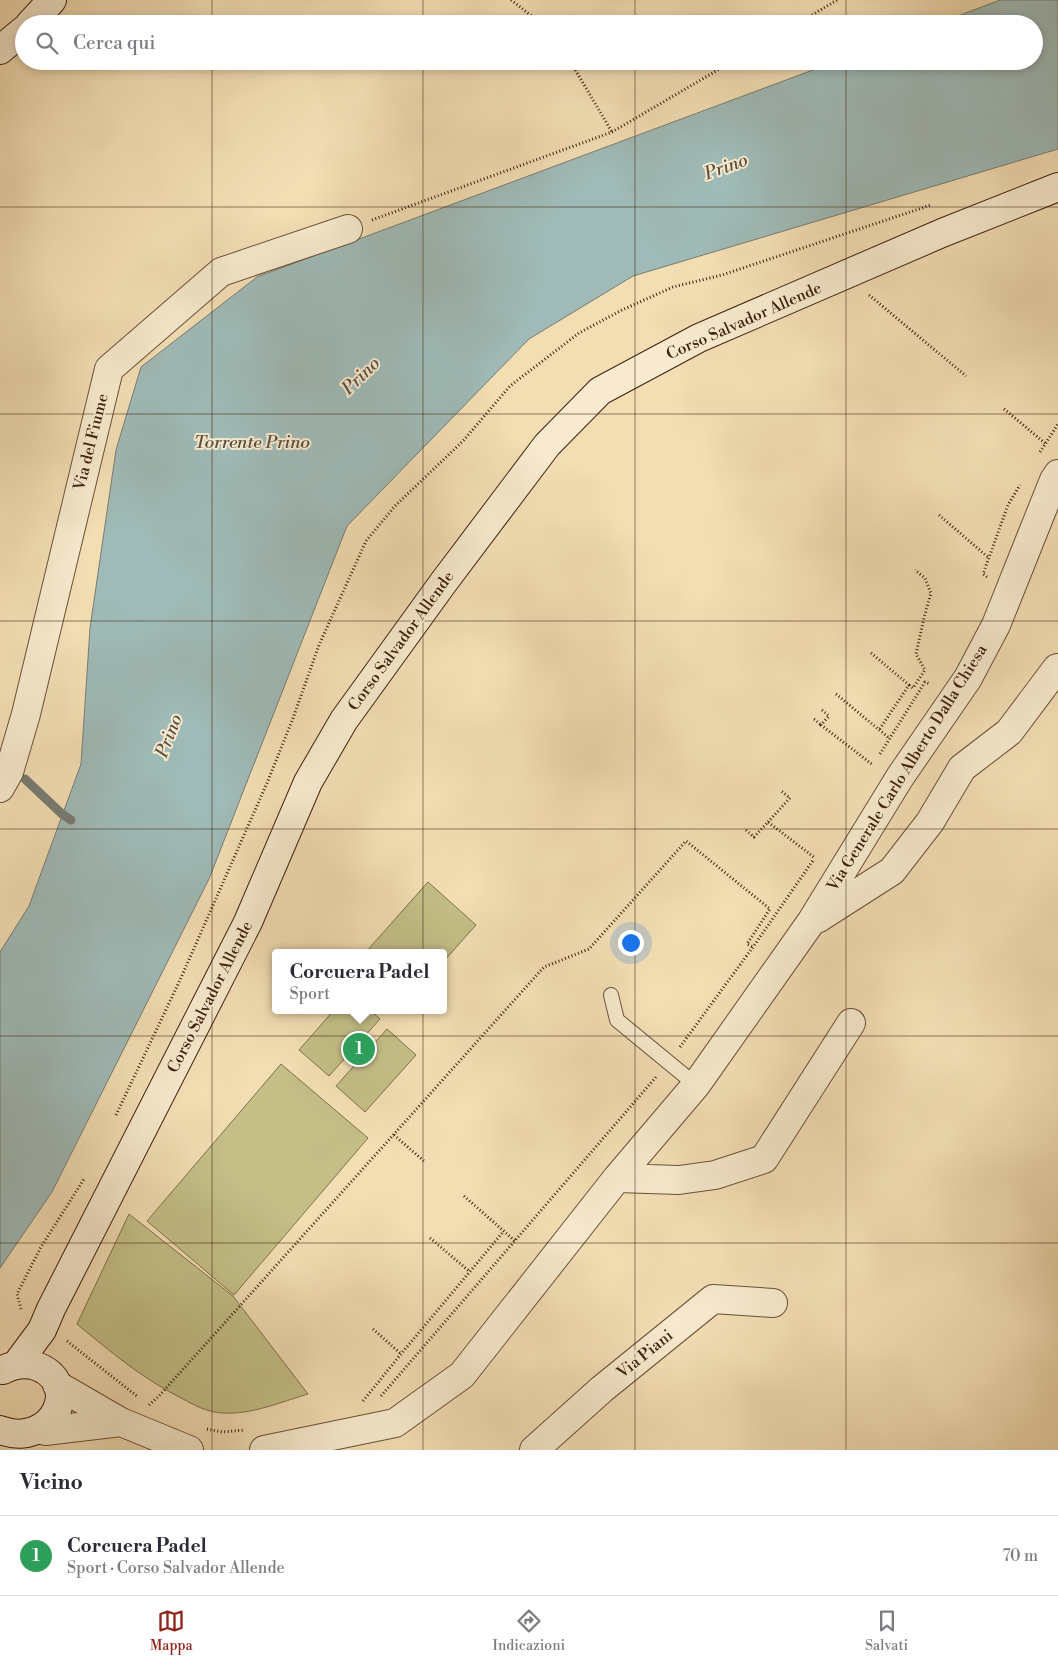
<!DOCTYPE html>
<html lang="it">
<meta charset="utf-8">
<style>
:root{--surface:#fff;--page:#f7f7f7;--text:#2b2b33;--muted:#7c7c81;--line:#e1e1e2;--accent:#8f2418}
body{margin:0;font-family:"Libre Bodoni",serif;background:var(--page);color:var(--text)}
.you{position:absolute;left:630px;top:942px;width:18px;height:18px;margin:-12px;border:4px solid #fff;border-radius:50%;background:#1a73e8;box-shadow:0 0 0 8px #1a73e833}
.badge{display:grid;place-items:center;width:32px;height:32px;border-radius:50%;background:var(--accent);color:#fff;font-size:16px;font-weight:700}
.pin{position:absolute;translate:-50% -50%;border:2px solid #fff;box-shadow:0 1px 5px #0006}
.popup{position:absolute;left:272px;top:949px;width:175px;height:65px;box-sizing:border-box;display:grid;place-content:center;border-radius:5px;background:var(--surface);filter:drop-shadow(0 1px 4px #0005);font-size:16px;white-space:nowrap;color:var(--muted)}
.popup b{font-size:19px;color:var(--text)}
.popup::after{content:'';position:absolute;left:50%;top:100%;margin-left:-10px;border:10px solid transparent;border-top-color:var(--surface)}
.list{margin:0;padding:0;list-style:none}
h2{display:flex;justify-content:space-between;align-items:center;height:65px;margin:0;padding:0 20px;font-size:21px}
h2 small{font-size:16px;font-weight:400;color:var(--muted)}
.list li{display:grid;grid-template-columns:32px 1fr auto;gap:15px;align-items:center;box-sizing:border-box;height:80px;padding:0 20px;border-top:1px solid var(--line)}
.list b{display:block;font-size:19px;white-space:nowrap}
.list p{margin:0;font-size:16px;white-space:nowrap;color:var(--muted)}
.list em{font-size:16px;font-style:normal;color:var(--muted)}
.icon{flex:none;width:28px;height:28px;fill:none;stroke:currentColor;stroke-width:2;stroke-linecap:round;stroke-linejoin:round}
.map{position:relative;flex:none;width:1058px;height:1450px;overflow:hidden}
.search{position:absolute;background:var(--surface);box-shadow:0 2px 8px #0003;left:15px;right:15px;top:15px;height:55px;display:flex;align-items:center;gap:12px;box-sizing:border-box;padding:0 18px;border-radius:28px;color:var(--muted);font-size:19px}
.sheet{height:145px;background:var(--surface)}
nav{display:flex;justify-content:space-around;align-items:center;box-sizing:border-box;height:70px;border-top:1px solid var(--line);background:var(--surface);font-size:14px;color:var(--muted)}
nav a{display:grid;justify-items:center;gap:2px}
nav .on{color:var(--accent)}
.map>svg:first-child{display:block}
.green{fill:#c3bf87;stroke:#80704a}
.water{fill:#9fbab7;stroke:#787c73}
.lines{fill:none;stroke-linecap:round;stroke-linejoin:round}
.stream{stroke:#787c73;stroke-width:9}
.lane-casing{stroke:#6a5038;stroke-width:16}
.street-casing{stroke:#6a5038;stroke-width:30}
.secondary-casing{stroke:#3d200e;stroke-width:30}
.path{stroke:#3d200e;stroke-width:3;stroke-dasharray:1 2.5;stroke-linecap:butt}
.lane{stroke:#f7eace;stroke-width:14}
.street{stroke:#f7eace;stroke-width:28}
.secondary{stroke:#f7eace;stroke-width:28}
.grid{fill:none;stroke:#3d200e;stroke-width:1;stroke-opacity:0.55}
.labels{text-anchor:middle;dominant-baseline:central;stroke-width:4;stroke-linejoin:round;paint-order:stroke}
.street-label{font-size:16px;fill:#3d200e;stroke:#f7eace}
.water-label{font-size:18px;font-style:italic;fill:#5a4e41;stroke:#f7eace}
</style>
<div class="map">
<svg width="1058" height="1450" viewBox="0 0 1058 1450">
<rect width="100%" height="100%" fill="#f3deb4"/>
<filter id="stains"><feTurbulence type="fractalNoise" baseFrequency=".004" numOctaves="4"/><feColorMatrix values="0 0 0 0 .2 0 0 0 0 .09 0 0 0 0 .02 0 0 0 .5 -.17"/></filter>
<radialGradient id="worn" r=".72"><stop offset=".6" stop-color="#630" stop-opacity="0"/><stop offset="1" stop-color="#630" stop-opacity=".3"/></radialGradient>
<path class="green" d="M428 882 476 925 443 962V953H365Z
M334 1010H370L380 1019 329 1076 299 1050Z
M387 1029 416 1055 365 1112 336 1086Z
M281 1064 368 1138 234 1295 147 1221Z
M129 1214 233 1296 308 1394C281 1402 251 1415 222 1413 207 1412 196 1406 183 1399 143 1379 112 1353 77 1324Z"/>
<path class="water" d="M1000 0H1058V149L633 276 529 339 347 526 209 879 52 1192 0 1268V952L29 906 81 764 90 628 116 450 141 367 257 277 837 61H1034V24H937Z"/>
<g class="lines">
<path class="stream" d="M25 779 62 814 71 820"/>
<defs>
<path id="lane" d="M611 995 617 1020 696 1085"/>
<path id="street" d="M0 788 9 772 26 714 109 369 221 272 348 229
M817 919 892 871 930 822 962 768 1009 732 1057 668
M617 1178 679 1180 715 1175 764 1159 851 1023
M57 1385 121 1422 189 1450
M45 1431 121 1422
M264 1450 395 1423 462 1375 617 1178 696 1085 811 922 900 777 968 678 996 625 1054 480 1058 474
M534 1450 602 1389 713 1299 773 1303"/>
<path id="secondary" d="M30 24 52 0
M0 50 24 30
M16 1365 42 1330 51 1309 248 922 308 782 344 720 443 583 547 445 600 391 699 338 942 233 1058 187
M0 1430C53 1450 86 1381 33 1365 23 1363 12 1365 3 1370"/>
</defs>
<use href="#lane" class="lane-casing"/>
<use href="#street" class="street-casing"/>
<use href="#secondary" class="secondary-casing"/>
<path class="path" d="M511 0 542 24
M797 24 837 0
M570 61 612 132
M372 220 612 132 733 61
M869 295 966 376
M1004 409 1046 444
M1040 452 1058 424
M939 515 989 558
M987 577 983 574 1008 505 1020 485
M871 653 909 685 879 730
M909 685 913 688 925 670 916 654 924 618 931 593 925 578 915 570
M836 694 889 738
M822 710 829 716 821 725 873 765
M814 719 821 725
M880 754 925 682 930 684
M768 822 790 798 780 790
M746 830 754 837 768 822 815 858
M680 1047 753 947 814 859
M116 1115 180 980 267 783 292 721 319 645 366 541 395 506 463 441 510 386 579 333 622 310 673 287 722 275 931 205
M394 1135 425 1162
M464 1196 515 1241
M430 1238 469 1271
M21 1309 17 1294 41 1247 84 1179
M373 1329 401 1354
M67 1341 138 1397
M381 1396 656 1077
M363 1401 401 1354 503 1232
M149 1405 159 1396 544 967 589 949 686 841 770 909 747 944 753 947
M207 1429 222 1432 245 1430"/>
<use href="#lane" class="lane"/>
<use href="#street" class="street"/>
<use href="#secondary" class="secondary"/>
</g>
<path class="grid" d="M212 0V24M423 0V24M635 0V24M846 0V24M212 61V1450M423 61V1450M635 61V1450M846 61V1450M0 207H1058M0 414H1058M0 621H1058M0 829H1058M0 1036H1058M0 1243H1058"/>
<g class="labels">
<g class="street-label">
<text transform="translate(744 321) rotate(-24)">Corso Salvador Allende</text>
<text transform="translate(91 442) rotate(-76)">Via del Fiume</text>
<text transform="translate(401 641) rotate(-54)">Corso Salvador Allende</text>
<text transform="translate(907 768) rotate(-58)">Via Generale Carlo Alberto Dalla Chiesa</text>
<text transform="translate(210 997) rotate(-63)">Corso Salvador Allende</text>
<text transform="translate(645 1354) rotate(-39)">Via Piani</text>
</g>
<g class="water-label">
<text transform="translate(726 167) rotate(-20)">Prino</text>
<text transform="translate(361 376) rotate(-44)">Prino</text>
<text x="252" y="442">Torrente Prino</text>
<text transform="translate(169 736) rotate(-69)">Prino</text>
</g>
</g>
<rect width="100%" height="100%" filter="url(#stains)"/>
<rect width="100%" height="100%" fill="url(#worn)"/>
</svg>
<div class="you"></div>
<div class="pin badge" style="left:359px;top:1049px;background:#2e9e5b">1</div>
<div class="popup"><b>Corcuera Padel</b>Sport</div>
<div class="search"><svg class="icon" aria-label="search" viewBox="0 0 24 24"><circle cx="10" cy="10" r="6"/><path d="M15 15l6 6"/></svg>Cerca qui</div>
</div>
<section class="sheet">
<h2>Vicino<small></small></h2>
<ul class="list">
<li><span class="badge" style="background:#2e9e5b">1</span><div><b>Corcuera Padel</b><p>Sport · Corso Salvador Allende</p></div><em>70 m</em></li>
</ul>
</section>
<nav>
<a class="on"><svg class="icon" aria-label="map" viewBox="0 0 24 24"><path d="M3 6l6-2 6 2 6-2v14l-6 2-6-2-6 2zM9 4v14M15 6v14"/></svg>Mappa</a>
<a><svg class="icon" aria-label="directions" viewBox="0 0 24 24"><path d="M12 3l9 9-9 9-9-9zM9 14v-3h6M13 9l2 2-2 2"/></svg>Indicazioni</a>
<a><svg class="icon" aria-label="saved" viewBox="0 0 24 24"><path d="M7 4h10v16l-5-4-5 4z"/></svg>Salvati</a>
</nav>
